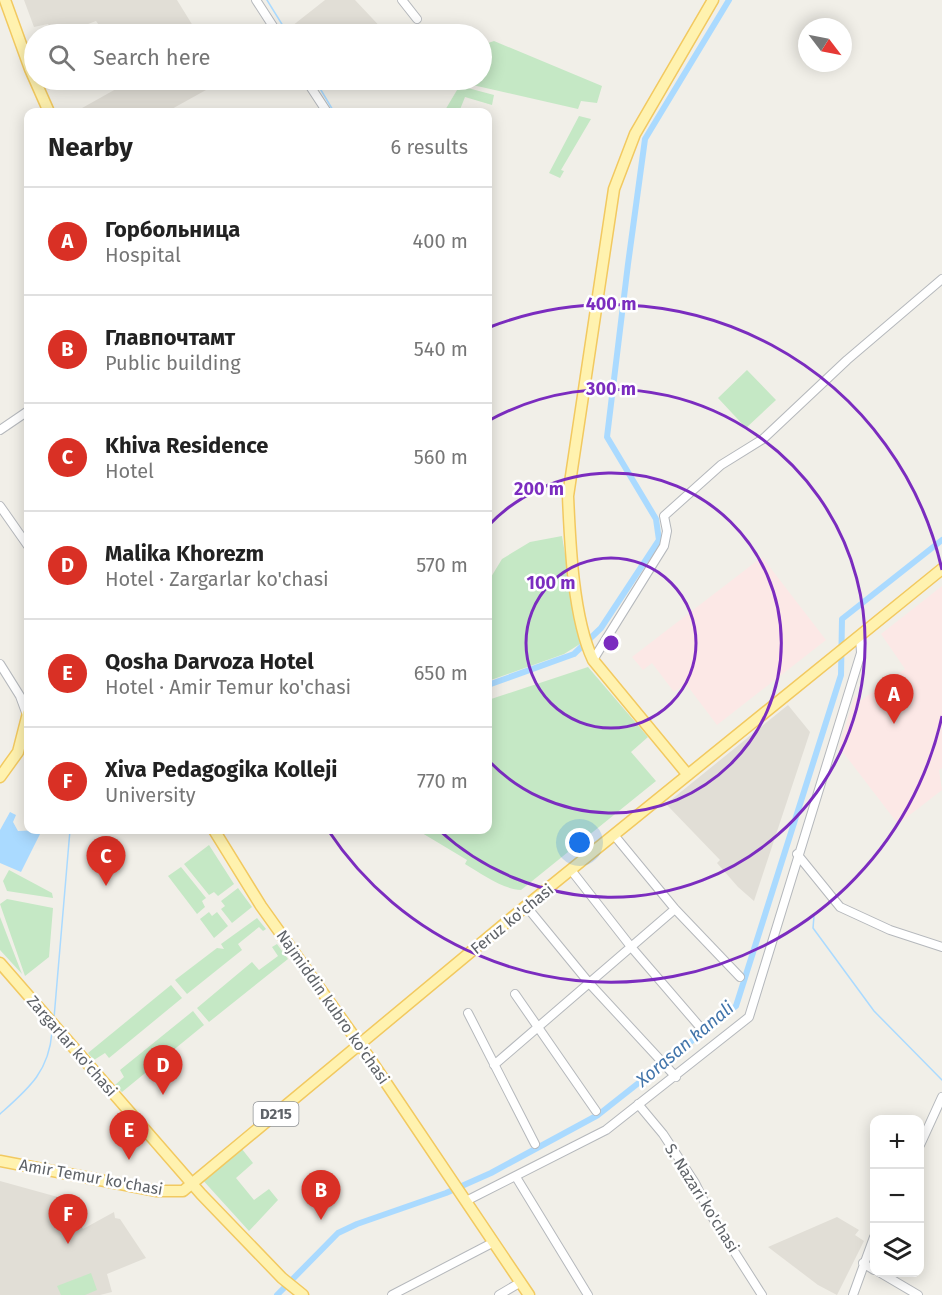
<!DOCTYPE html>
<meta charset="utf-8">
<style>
:root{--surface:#fff;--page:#f6f6f6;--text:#222;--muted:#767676;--line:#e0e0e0;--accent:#d93025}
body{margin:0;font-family:"Fira Sans",sans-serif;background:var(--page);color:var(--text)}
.controls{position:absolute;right:18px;bottom:18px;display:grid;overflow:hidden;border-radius:12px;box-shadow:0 3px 15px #0003}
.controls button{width:54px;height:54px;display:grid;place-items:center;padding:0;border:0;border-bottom:2px solid var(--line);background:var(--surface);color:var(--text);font:30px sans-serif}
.compass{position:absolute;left:798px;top:18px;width:54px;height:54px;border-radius:50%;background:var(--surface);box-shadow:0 3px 15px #0003;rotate:122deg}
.you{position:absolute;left:580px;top:843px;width:21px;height:21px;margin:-15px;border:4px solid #fff;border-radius:50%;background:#1a73e8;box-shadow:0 0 0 9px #1a73e833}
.badge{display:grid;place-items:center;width:39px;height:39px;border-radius:50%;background:var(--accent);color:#fff;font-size:20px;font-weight:700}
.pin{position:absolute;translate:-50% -50px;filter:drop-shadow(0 2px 3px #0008)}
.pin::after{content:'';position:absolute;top:32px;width:21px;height:18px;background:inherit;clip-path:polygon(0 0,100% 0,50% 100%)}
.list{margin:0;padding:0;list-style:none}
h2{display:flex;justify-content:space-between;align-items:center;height:78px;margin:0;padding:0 24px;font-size:26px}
h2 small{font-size:20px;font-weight:400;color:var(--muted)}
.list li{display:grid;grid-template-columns:39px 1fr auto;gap:18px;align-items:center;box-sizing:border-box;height:108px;padding:0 24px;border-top:2px solid var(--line)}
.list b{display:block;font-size:22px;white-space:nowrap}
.list p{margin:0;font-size:20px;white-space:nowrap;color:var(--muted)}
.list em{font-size:20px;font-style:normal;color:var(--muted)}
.icon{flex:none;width:33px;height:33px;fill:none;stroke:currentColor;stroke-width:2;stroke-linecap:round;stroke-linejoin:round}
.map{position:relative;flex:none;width:942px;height:1295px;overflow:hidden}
.search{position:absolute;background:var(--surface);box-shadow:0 3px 15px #0003;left:24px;top:24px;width:468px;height:66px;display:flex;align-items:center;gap:15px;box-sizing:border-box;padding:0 21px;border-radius:33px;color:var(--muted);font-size:22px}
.panel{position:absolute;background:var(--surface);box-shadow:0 3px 15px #0003;left:24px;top:108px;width:468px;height:726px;border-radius:12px}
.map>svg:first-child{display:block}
.education{fill:#e1ded6}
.medical{fill:#fce8e6}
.green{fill:#c5e8c5}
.water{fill:#aadaff}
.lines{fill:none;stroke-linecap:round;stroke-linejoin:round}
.stream{stroke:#aadaff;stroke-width:1.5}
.canal{stroke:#aadaff;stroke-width:6}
.minor-casing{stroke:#b5b8bc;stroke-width:10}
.major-casing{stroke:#f2c960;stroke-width:13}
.minor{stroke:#fff;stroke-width:8}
.major{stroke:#fff2af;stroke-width:10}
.ring{fill:none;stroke:#7b2cbf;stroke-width:3}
.labels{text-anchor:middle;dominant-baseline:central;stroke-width:5;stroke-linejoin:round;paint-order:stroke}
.shield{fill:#fff;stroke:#8f9295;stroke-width:1.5}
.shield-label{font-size:15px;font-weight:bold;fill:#5f6368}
.street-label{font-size:16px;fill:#5f6368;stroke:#fff}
.water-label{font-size:18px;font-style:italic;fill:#4174aa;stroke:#fff}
.centre{fill:#7b2cbf;stroke:#fff;stroke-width:3}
.ring-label{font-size:18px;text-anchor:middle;font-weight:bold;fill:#7b2cbf;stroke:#fff;stroke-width:5;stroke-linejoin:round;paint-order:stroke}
</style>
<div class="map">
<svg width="942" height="1295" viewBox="0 0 942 1295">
<rect width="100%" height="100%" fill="#f1efe8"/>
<path class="education" d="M24 0H177L198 34H105L96 21 62 34H55L48 24 34 27Z
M325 0H355L387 34H297L292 26Z
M132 80H224L170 110V112H75Z
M788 705 810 732 754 901 738 887 717 863 720 860 666 804Z
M0 1181 65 1199 83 1229 114 1212 115 1218 120 1219 146 1258 107 1274 112 1292 100 1295H0Z
M837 1217 859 1230 855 1235 864 1241 837 1295 818 1285 768 1247Z"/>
<path class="medical" d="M762 557 826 640 717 725 686 684 674 692 652 663 643 670 632 657Z
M942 586V768L939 770 942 790 898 824 839 747 855 695 860 701 905 669 881 634Z"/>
<path class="green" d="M494 41 602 86 597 103 581 101 578 109 455 81 482 80V45Z
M464 87 494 95 492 105 465 97 459 112H444L457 90Z
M579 116 591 119 561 170 564 171 560 178 549 173Z
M747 370 776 400 746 428 718 398Z
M562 536 580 644 564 654 488 681V582L502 559 530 542Z
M588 667 648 737 631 752 656 781 521 890C502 889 482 874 465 864L467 860 417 830H488V700Z
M209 845 234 884 218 896 214 892 209 895 184 864Z
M181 867 206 898 202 901 205 907 197 914 168 876Z
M9 870 52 893 53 898 7 891 3 881Z
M238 888 252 907 232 923 221 909 225 906 221 901Z
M7 899 53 908 49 957 25 976 0 904Z
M209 912 212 916 217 912 228 926 214 938 200 919Z
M0 917 22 974 0 950Z
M257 918 266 929 263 931 259 927 238 944 242 950 187 994 175 980 217 948 224 949 221 944Z
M277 944 288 959 209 1022 197 1008 252 962 259 970 278 956 272 947Z
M171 985 182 998 109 1058 105 1053 94 1060 88 1053Z
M193 1011 204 1025 122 1092 115 1085 124 1077 120 1070Z
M238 1144 253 1163 236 1178 254 1200 269 1189 278 1200 249 1231 200 1177Z
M91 1273 97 1290 85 1295H61L57 1286Z"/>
<path class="water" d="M10 812 16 815 13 822 18 831 42 830 21 872 0 863V830Z"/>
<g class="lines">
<path class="stream" d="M267 0 288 34
M315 80 334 112
M814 916 813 928 874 1011 942 1080
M54 1018 70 830
M0 1114C28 1089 49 1072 52 1032"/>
<path class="canal" d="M488 685 574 654 601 628 659 540 656 519 607 437 628 264 645 139 729 0
M277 1295 338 1233 357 1224 446 1193 491 1173 598 1115 736 1006 841 675 842 619 942 540"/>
<defs>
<path id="minor" d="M256 0 278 34
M402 0 417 19
M306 80 327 112
M0 430 28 411
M0 506 28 546
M593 660 664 546 667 531 664 516 721 465 763 439 847 360 942 279
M0 664 20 696 27 715
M614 835 675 909 740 977
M797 854 840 907 890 930 942 947
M571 870 632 948 700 1027
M526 906 590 984 676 1077
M515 994 596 1111
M468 1013 535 1144
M494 1065 675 909
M638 1104 663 1134 695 1183 711 1215 762 1295
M920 1145 942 1097
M516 1177 588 1295
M466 1201 606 1130 749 1017 861 653 860 636
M863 1263 874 1270
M879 1272 918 1295
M392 1295 494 1242
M499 1295 521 1282
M853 1295 874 1237"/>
<path id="major" d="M5 0 30 69 49 112
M688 775 593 660C573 618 570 543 568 496L614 189 635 134 713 0
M0 777 18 752 28 713
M214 830 261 906 368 1056 529 1295
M0 963 201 1194 282 1278 303 1295
M0 1161 157 1191H183L526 906 942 569"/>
</defs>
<use href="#minor" class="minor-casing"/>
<use href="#major" class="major-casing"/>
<use href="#minor" class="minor"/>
<use href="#major" class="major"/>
</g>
<g class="ring">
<circle cx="611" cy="643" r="85"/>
<path d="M488 526A170 170 0 1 1 488 760"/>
<path d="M488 421A254 254 0 1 1 439 830"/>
<path d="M942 716A339 339 0 0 1 328 830M490 327A339 339 0 0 1 942 570"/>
</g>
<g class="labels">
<rect class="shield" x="253.5" y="1102" width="45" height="24" rx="4.5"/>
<g class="shield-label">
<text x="276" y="1114">D215</text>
</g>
<g class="street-label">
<text transform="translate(512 919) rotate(-39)">Feruz ko'chasi</text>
<text transform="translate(333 1007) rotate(55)">Najmiddin kubro ko'chasi</text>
<text transform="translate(72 1046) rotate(49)">Zargarlar ko'chasi</text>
<text transform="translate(91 1177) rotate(10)">Amir Temur ko'chasi</text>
<text transform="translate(702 1198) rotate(58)">S. Nazari ko'chasi</text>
</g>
<g class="water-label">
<text transform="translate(685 1044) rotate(-40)">Xorasan kanali</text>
</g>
</g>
<circle cx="611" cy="643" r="9" class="centre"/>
<g class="ring-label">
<text x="611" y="310">400 m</text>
<text x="611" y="395">300 m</text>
<text x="539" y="495">200 m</text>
<text x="551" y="589">100 m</text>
</g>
</svg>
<div class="controls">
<button>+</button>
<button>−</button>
<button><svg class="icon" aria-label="layers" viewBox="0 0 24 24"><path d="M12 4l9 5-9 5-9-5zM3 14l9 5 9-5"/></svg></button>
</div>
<svg class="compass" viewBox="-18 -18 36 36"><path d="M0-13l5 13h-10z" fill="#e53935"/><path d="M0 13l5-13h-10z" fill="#767676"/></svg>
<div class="you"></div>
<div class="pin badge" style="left:894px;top:724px">A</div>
<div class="pin badge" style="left:321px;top:1220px">B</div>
<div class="pin badge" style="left:106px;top:886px">C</div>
<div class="pin badge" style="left:163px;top:1095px">D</div>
<div class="pin badge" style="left:129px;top:1160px">E</div>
<div class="pin badge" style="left:68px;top:1244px">F</div>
<div class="search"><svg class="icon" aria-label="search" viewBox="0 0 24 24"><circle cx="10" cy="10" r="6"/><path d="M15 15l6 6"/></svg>Search here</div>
<section class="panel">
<h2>Nearby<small>6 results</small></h2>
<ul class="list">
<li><span class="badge">A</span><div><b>Горбольница</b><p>Hospital</p></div><em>400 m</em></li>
<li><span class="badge">B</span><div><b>Главпочтамт</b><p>Public building</p></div><em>540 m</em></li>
<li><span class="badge">C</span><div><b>Khiva Residence</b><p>Hotel</p></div><em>560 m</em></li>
<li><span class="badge">D</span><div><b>Malika Khorezm</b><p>Hotel · Zargarlar ko'chasi</p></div><em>570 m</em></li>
<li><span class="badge">E</span><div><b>Qosha Darvoza Hotel</b><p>Hotel · Amir Temur ko'chasi</p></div><em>650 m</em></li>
<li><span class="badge">F</span><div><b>Xiva Pedagogika Kolleji</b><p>University</p></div><em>770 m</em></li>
</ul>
</section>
</div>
